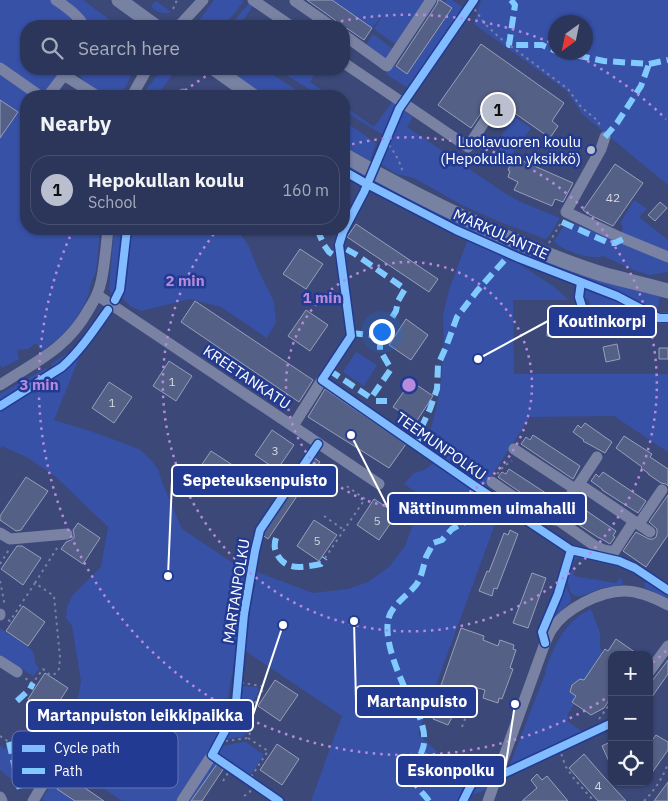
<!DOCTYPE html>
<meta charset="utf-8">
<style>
:root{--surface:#2c365a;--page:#384163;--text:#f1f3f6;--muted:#a6abbb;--line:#485070;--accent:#babfd0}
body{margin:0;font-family:"IBM Plex Sans",sans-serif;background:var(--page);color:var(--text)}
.controls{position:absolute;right:15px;bottom:15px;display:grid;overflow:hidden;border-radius:10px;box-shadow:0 1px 4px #0004}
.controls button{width:45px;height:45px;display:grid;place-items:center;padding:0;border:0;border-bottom:1px solid var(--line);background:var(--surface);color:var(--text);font:25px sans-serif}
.compass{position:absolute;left:548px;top:15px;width:45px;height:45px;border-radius:50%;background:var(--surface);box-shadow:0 1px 4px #0004;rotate:213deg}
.you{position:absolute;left:381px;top:331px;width:18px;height:18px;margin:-12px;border:4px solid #fff;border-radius:50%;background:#1a73e8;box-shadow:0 0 0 8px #1a73e833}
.badge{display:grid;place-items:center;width:32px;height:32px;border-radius:50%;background:var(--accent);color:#111;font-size:16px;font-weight:700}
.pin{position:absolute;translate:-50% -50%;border:2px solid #fff;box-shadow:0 1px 5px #0006}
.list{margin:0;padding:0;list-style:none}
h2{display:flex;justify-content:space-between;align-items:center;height:65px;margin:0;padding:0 20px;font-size:21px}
h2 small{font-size:16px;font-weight:400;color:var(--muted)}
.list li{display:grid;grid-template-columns:32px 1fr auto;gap:15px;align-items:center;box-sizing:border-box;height:70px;margin:0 10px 10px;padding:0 10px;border:1px solid var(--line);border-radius:20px}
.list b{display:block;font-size:19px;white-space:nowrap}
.list p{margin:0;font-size:16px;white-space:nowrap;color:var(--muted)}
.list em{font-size:16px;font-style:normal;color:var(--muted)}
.icon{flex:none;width:28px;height:28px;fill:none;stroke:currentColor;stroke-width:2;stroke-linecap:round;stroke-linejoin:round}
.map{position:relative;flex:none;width:668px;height:801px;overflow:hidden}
.search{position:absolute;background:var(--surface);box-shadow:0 1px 4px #0004;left:20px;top:20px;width:330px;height:55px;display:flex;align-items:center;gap:12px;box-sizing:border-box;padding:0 18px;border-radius:20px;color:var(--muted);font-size:19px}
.panel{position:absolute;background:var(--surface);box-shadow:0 1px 4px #0004;left:20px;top:90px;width:330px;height:145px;border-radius:20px}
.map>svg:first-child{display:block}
.green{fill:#3751a7;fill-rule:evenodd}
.building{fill:#556086;stroke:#979fb9}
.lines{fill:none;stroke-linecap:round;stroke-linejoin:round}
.path{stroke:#7982a3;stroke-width:2;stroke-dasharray:2.5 4;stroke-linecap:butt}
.minor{stroke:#7982a3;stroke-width:11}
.major{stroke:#7781a2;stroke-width:15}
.quiet{stroke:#80caff;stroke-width:6;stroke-dasharray:12 6;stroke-linecap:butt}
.cycleway-casing{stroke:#223a91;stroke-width:11}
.cycleway{stroke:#80bcff;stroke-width:8}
.ring{fill:none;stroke:#b68bdc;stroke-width:2.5;stroke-dasharray:2.5 5}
.poi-dot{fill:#babfd0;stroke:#223a91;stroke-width:2}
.labels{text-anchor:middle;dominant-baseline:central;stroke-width:5;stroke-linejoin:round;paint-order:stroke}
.number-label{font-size:12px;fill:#d4d7e1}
.poi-label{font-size:15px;fill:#fff;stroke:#223a91;text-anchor:end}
.street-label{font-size:15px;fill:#fff;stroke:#223a91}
.key{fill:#223a91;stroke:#6475b2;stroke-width:1}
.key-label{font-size:14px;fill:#fff}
.centre{fill:#b68bdc;stroke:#223a91;stroke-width:2.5}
.ring-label{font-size:15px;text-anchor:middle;font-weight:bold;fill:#b68bdc;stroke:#223a91;stroke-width:5;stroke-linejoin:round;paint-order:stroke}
.leader{fill:none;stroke:#fff;stroke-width:2}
.callout-dot{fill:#fff;stroke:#223a91;stroke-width:2}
.callout{fill:#223a91;stroke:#fff;stroke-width:2}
.callout-label{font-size:16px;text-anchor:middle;font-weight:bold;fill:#fff}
</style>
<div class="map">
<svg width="668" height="801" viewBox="0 0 668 801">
<rect width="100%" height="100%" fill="#3b4878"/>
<path class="green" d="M0 0H83L114 23H90V26H26V69H76L57 93C67 90 77 90 86 96H26V229H100L96 272 90 286 89 294 83 307 70 327 60 337 42 351 36 343 28 349 17 350 19 359 2 368 0 365Z
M214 0H242L243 2 233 15 222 26H201L198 24V22Z
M332 0H425L395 44 374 29 381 18H380L372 28Z
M446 0H452L464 8 409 89 386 74 393 64 407 74 452 9 444 3Z
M481 0H668V185L582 114 567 91 474 24ZM556 22H586V52H556Z
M156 1 171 12C164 15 156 12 151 6Z
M249 3 253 6 239 26H230Z
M373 34 392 48 385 59 366 45Z
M78 69H133C130 77 127 89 119 93 110 98 90 87 83 80 80 76 79 73 78 69Z
M162 69H173V74L157 96H144L145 91Z
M227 69H264L306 96H264Z
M277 69H287L289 70 291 69H318L310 82 330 96H320Z
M392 102 398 104 397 107 385 135H383L344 111V106L374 127Z
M404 111 413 117 407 127 506 194 521 202 560 218 550 235 545 239 495 220 462 205 414 178 397 174 380 164C386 145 391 126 404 111Z
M515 117 531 128 510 157 494 146Z
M344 121 376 143 370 161 344 146Z
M344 162 660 296 657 313 623 295 516 254 466 231 401 199 344 167Z
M634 200 647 209 639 217 668 240V254L620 234 623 228 621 222Z
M567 221 668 261V272L649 275 634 270 603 256C592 261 560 250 554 241Z
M114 229H123L119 286 116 293 113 297 109 289Z
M130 229H237L249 247 260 274 274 302 276 322 267 338 221 307 190 299 141 311 130 306 122 297 129 250Z
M468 239 510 258 553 286 569 300H513L514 374H668V452L614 416 530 417 485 486 426 445 436 409 441 380 444 343 443 316 449 290Z
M585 286 610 296 645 313H600L591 310 589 300 582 297V288Z
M70 352 71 354 65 361 54 369 51 364Z
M356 352 377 365 364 386 343 372Z
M80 356 54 420 99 434 139 449 150 459 158 469 162 482 182 529 233 563 245 567 237 645 222 732 175 801H122L66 762 39 769 75 715 81 681 72 626 66 618 67 607 73 595 101 567 108 527 55 476 28 458 2 446 0 448V410L51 378Z
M46 368 49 373 0 403V394Z
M434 463 501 508 418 734 467 780 457 801H311L342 716 244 650 249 623 247 622 249 619 251 609 249 608 252 604 253 594 252 592 255 587 257 572 313 593 348 589 368 582 389 567 405 546 414 522 402 513 416 492 404 484 414 473 424 470Z
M575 554 598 557 618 563V566L597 561 578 558 575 559 573 566 569 565 571 560Z
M569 570 574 571V576L616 583 620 578 622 580 623 585C615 587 607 586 599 589 593 591 587 595 580 596 567 598 568 580 567 571Z
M648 579 668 593V598L645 588 644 585Z
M563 586H566L571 597V602L557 614 550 622 553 612Z
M591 609 600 633V646L602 652 584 680C579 679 569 684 570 691 571 693 575 695 576 696L575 703 567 715 569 717 567 721 583 732 580 736 509 767 546 672 545 671C555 644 564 622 591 609Z
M0 628 31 649 34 654 35 663 39 669 33 676 0 655Z
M243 686 257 687 259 691 250 708 248 732 242 737 228 739 227 737 235 717 241 688Z
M243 742H246L264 755 249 777 221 757 218 753 219 748 221 746Z
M8 743 17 781 11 777 10 778 0 770V746L5 749Z
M214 762 217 764 191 801H186L212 763Z
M486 767 489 769 492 772C487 787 489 791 473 794L470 801H466L472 788Z
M54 781 60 785 57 789 75 801H45L42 799Z"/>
<path class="building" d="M307 0H332L372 28 364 40 348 29 344 28V26H338L335 20Z
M438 0H440L452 8 407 74 396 66 437 4Z
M481 44 564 103 552 121 558 126 550 138 503 105 502 100 497 97H493L490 100 471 128 438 105Z
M0 100 18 112 0 138Z
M514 157 573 183 563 202 555 199 552 206 514 190 518 182 508 177 510 171 508 170Z
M615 164 643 183 613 226 590 215 583 210Z
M660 202 667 208 655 221 648 215Z
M356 224 438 279 429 292 347 237Z
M300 249 323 264 306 289 283 274Z
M195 301 313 380 299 402 181 322Z
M306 310 328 325 310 351 288 336Z
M548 314H564L563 336H547Z
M406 319 428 335 411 360 389 345Z
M617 344 620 359 606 362 603 347Z
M659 348H668V359H659Z
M169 361 192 376 176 401 153 386Z
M411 381 433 396 416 422 393 407Z
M109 382 132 397 114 423 92 408Z
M325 389 406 444 389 468 308 417Z
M585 423 612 442 605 453 583 441 584 440 573 432 578 425 581 428Z
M272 430 294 445 277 470 255 455Z
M533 435 580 466 573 479 521 444 526 437 530 440Z
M624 436 652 454 650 457 668 469V486L666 484 661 483 648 474V473L641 468 642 467 616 448Z
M211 451 234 466 217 491 194 476Z
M313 457 320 462 268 539 261 534Z
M509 469 558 501 550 512H549L498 477 502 472 506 474Z
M603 472 646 501 638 513 602 490V489L591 481 596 474 599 477Z
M26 477 48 491 21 530 16 531 0 520V516Z
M668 495V535L646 567 623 551 636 532 649 539H653L656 537 657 533V529L649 522Z
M374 499 397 514 379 540 357 525Z
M575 503 616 531 613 536 615 537 610 544 600 538H599L573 521 574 520 567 515Z
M314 520 337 535 319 561 297 546Z
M78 523 100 538 83 564 61 549 66 542 71 540 74 538V534L73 530Z
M510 530 518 534 497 589 494 588 492 596 479 591 487 571 489 572 504 533 508 535Z
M17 546H22L41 558 23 585 1 569Z
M532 573 546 578 528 628 513 623Z
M23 606 45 622 28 646 6 631Z
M461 628 484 636 483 640 498 646 500 640 514 645 513 649 516 650 510 668 513 669 502 699 499 698 498 703 483 698 485 690 467 685 465 693 459 691 456 716 453 715 448 725 433 719 441 695 438 694Z
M616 639 639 655H612V687L610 690 608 702 604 708 591 715 572 702 576 696 570 692 572 685 580 679 584 680 605 649 608 651Z
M668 660V674L649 701V685Z
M45 673 68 688 51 714 28 699Z
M275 680 298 695 280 721 258 706Z
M656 735 668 742V750L649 777V744Z
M612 741V768L602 746Z
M277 744 299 759 282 785 260 770Z
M584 754 604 777 626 801H598L569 768Z
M217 764 224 768 202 801H191Z
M76 774 89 783 85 788 104 801H75L57 789 66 775 72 780Z
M537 774 542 780 547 776 568 801H522L537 788 531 780Z
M668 782V801H654Z"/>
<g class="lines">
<path class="path" d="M471 4 485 24 500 38 568 89 581 107 598 121 601 128
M173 9 177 0
M385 140C393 150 400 160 403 173
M549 243 562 221
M497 474 504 466 512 461
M324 516 344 530
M325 558 365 499 345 485
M0 564 10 548
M0 581 5 606
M35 583 59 545
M8 620 10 621 35 583 54 596 60 657 59 669 55 674 50 675 43 669 33 683 25 678
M609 691 612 692
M599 719 612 701
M462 727 469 708 472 692
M0 736 9 742
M248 738 268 751 249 780
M219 742 248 738C252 731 250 722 251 714 253 704 259 696 264 688L261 686 238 682
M559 748 566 767 575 780 594 801
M223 781 231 768
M244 796 249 793 255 784
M644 801C654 791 662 779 667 766"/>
<path class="minor" d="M56 0C66 7 78 15 84 26
M253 0 291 26
M296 0 295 1 331 26
M179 26 203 0
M344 35 387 66 431 0
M344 63 468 147 496 104
M0 68 40 96
M68 69 64 75 97 96
M48 96 64 75
M132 96 147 69
M180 96 183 94 186 96
M605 137 601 149 566 212 617 236 668 257
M97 295 379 484
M583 310 588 314 594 317 668 318
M0 385C36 361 66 350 89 309 94 301 99 292 101 282 105 265 106 246 108 229
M293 426 322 380
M514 449 575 489 579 484
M597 457 579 484 650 532
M492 482 546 519 558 520 595 546 604 550 614 552 634 521
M554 520 575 489
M639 524 662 490
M0 533 10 539 67 534
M0 615V614
M0 661 17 672
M649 672 668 646
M0 797 2 801
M33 801 46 779 55 774
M182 801 212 755
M488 801 545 643C547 639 549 633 552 629 565 609 600 591 624 591 639 591 655 598 668 605"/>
<path class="major" d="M119 0 155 26
M215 69 253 96
M344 155C394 184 446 210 499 234 533 249 567 263 602 274 624 280 646 285 668 291"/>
<path class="quiet" d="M511 0 515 5 509 45H542L556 51
M560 52 604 61 649 64 668 60
M605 137 617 123 641 86 649 64
M562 222 609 243H615L623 239
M317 229 324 245 329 252 342 261
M351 333 380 336
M329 370 371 398 391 369 380 350V337L396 311 398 301 405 289 355 254 339 245
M376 401H387
M417 446 423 424 430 409 437 389 438 365 446 347 457 317 477 291 510 254
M276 538C274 544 274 548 277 554 286 572 304 567 321 564L325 558
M17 701 30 689 33 683
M9 742 20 790
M429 801C423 793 414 785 412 775 410 767 419 759 422 751 426 742 424 730 421 721 419 714 415 708 411 701 401 681 384 643 388 621 390 606 406 597 416 585 422 577 423 567 426 557 428 553 431 548 433 543L442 540 452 529 465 522 476 506 475 486"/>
<defs>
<path id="cycleway" d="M474 0 399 109 364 192 343 232 339 245 351 336 322 380 475 486 571 550 619 561 635 568 668 590
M344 171 365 183 456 230 519 258 617 296 659 318
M581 282 579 297 583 310 588 314 594 317 611 318H668
M115 300 120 290 127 229
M0 406 62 367C80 351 94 330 108 310
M545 643 542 632 558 594 571 550
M279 801 212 755 233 716 236 702 244 614 255 551 260 530 318 444
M463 801 470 787 486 765 505 773 612 723"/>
</defs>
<use href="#cycleway" class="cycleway-casing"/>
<use href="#cycleway" class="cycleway"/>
</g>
<g class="ring">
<circle cx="409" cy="385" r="123"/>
<path d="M345 146A247 247 0 1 1 217 230"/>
<path d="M666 651A370 370 0 0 1 649 666M611 695A370 370 0 0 1 72 232M179 95A370 370 0 0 1 216 70M319 26A370 370 0 0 1 554 44M574 54A370 370 0 0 1 666 119"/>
</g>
<circle class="poi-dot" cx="591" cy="150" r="5"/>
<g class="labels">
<g class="number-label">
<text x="613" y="197">42</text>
<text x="172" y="381">1</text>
<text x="112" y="402">1</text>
<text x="275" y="450">3</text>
<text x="377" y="520">5</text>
<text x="317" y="540">5</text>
<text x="598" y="785">4</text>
</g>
<g class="poi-label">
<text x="581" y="141">Luolavuoren koulu<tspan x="581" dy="17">(Hepokullan yksikkö)</tspan></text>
</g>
<g class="street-label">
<text transform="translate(501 234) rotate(24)">MARKULANTIE</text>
<text transform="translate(247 377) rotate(34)">KREETANKATU</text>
<text transform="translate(441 446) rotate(35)">TEEMUNPOLKU</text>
<text transform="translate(236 591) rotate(-81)">MARTANPOLKU</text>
</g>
</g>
<rect x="12" y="731" width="166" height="57" rx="8" class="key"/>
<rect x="22" y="745" width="23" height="7" fill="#80bcff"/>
<rect x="22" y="768" width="23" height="6" fill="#80caff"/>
<g class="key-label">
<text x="54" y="753">Cycle path</text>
<text x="54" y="776">Path</text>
</g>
<circle cx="409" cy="385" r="8" class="centre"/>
<g class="ring-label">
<text x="185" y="286">2 min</text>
<text x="322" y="303">1 min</text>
<text x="39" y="390">3 min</text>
</g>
<path class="leader" d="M478 359L548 321M168 576L172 481M351 435L388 508M354 621L356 701M283 625L253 715M515 704L505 770"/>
<g class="callout-dot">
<circle cx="478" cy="359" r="5"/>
<circle cx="168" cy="576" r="5"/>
<circle cx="351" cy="435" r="5"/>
<circle cx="354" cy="621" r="5"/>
<circle cx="283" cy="625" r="5"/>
<circle cx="515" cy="704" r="5"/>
</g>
<g class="callout">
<rect x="548" y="306" width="108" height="31" rx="5"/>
<rect x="172" y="465" width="165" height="31" rx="5"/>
<rect x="388" y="493" width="198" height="31" rx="5"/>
<rect x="356" y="686" width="121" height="31" rx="5"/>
<rect x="27" y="700" width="226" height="31" rx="5"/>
<rect x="397" y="755" width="108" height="31" rx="5"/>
</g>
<g class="callout-label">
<text x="602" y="327">Koutinkorpi</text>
<text x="255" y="486">Sepeteuksenpuisto</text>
<text x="487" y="514">Nättinummen uimahalli</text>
<text x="417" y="707">Martanpuisto</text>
<text x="140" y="721">Martanpuiston leikkipaikka</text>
<text x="451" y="776">Eskonpolku</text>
</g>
</svg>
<div class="controls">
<button>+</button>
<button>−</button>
<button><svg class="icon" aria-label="locate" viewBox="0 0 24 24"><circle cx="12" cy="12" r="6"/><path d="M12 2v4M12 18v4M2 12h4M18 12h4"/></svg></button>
</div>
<svg class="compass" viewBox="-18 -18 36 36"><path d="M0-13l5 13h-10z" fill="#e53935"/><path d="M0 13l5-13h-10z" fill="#a6abbb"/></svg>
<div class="you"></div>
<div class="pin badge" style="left:498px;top:110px">1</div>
<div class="search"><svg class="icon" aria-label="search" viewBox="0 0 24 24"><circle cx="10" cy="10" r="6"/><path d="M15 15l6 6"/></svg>Search here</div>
<section class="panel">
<h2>Nearby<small></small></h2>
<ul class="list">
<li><span class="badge">1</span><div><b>Hepokullan koulu</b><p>School</p></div><em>160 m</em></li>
</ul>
</section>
</div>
